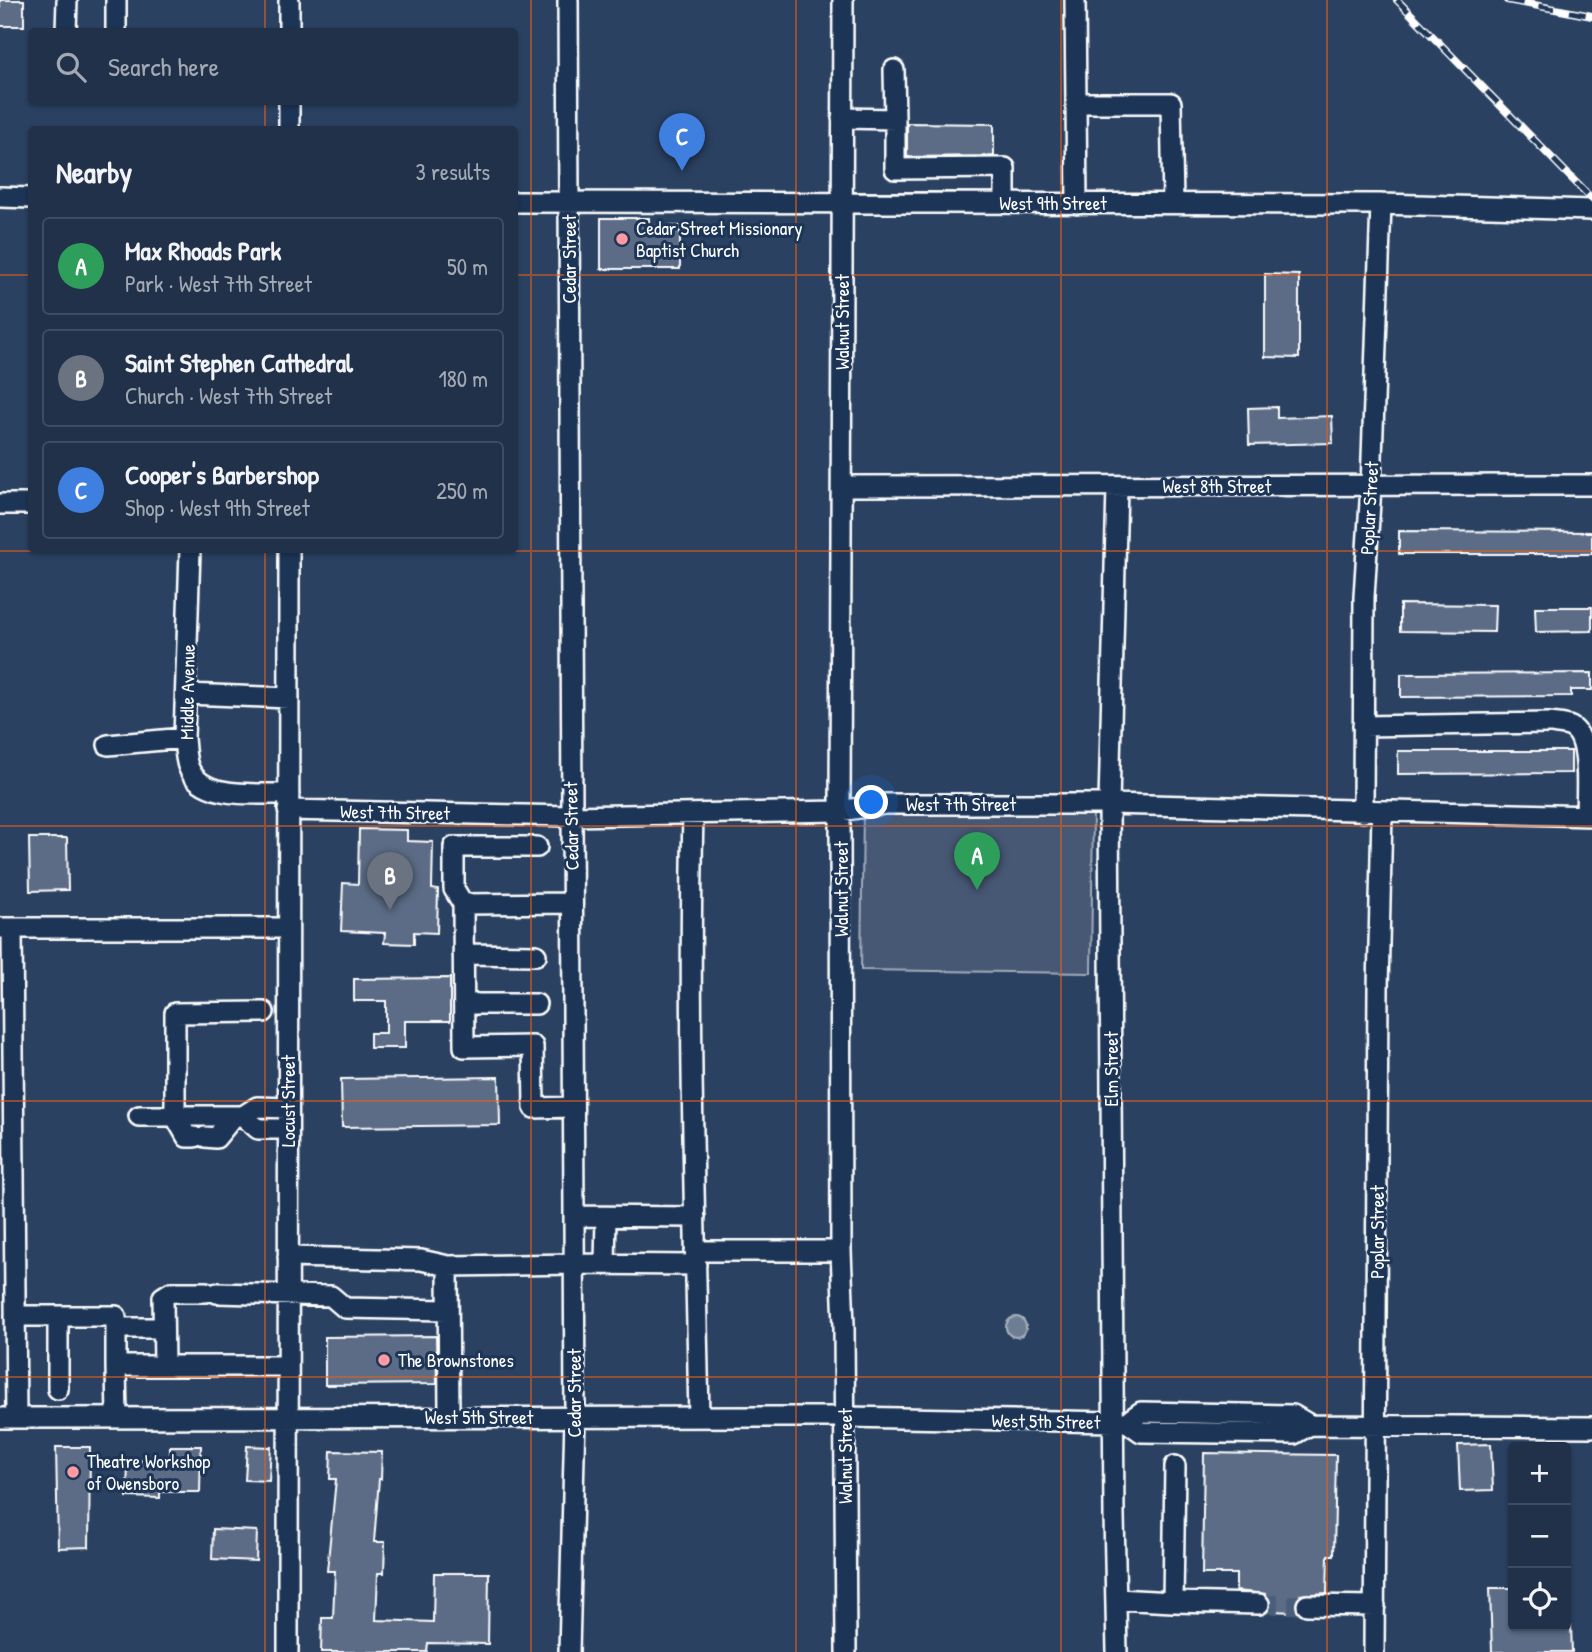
<!DOCTYPE html>
<meta charset="utf-8">
<style>
:root{--surface:#203149;--page:#2d3d53;--text:#f1f3f6;--muted:#a2a9b4;--line:#3d4c61;--accent:#ff9aa2}
body{margin:0;font-family:"Patrick Hand",sans-serif;background:var(--page);color:var(--text)}
.controls{position:absolute;right:21px;bottom:21px;display:grid;overflow:hidden;border-radius:7px;box-shadow:0 2px 5px #0004}
.controls button{width:63px;height:63px;display:grid;place-items:center;padding:0;border:0;border-bottom:2px solid var(--line);background:var(--surface);color:var(--text);font:35px sans-serif}
.you{position:absolute;left:872px;top:803px;width:24px;height:24px;margin:-18px;border:5px solid #fff;border-radius:50%;background:#1a73e8;box-shadow:0 0 0 10px #1a73e833}
.badge{display:grid;place-items:center;width:46px;height:46px;border-radius:50%;background:var(--accent);color:#fff;font-size:23px;font-weight:700}
.pin{position:absolute;translate:-50% -58px;filter:drop-shadow(0 2px 4px #0008)}
.pin::after{content:'';position:absolute;top:37px;width:24px;height:21px;background:inherit;clip-path:polygon(0 0,100% 0,50% 100%)}
.list{margin:0;padding:0;list-style:none}
h2{display:flex;justify-content:space-between;align-items:center;height:91px;margin:0;padding:0 28px;font-size:30px}
h2 small{font-size:23px;font-weight:400;color:var(--muted)}
.list li{display:grid;grid-template-columns:46px 1fr auto;gap:21px;align-items:center;box-sizing:border-box;height:98px;margin:0 14px 14px;padding:0 14px;border:2px solid var(--line);border-radius:7px}
.list b{display:block;font-size:26px;white-space:nowrap}
.list p{margin:0;font-size:23px;white-space:nowrap;color:var(--muted)}
.list em{font-size:23px;font-style:normal;color:var(--muted)}
.icon{flex:none;width:38px;height:38px;fill:none;stroke:currentColor;stroke-width:2;stroke-linecap:round;stroke-linejoin:round}
.map{position:relative;flex:none;width:1592px;height:1652px;overflow:hidden}
.search{position:absolute;background:var(--surface);box-shadow:0 2px 5px #0004;left:28px;top:28px;width:490px;height:77px;display:flex;align-items:center;gap:18px;box-sizing:border-box;padding:0 24px;border-radius:7px;color:var(--muted);font-size:26px}
.panel{position:absolute;background:var(--surface);box-shadow:0 2px 5px #0004;left:28px;top:126px;width:490px;height:427px;border-radius:7px}
.map>svg:first-child{display:block}
.green{fill:#465975;stroke:#a2acba;stroke-width:2}
.water{fill:#6d7d92;stroke:#a7b1be;stroke-width:2}
.building{fill:#5b6c86;stroke:#fff;stroke-width:2}
.lines{fill:none;stroke-linecap:round;stroke-linejoin:round}
.minor-tunnel{stroke:#4a5e79;stroke-width:19;stroke-dasharray:19 10;stroke-linecap:butt}
.minor-casing{stroke:#fff;stroke-width:24}
.minor{stroke:#1d3557;stroke-width:19}
.rail-casing{stroke:#fff;stroke-width:8}
.rail{stroke:#1d3557;stroke-width:5;stroke-dasharray:16;stroke-linecap:butt}
.grid{fill:none;stroke:#e96118;stroke-width:2;stroke-opacity:0.55}
.poi-dot{fill:#ff9aa2;stroke:#1d3557;stroke-width:2.5}
.labels{text-anchor:middle;dominant-baseline:central;stroke-width:6;stroke-linejoin:round;paint-order:stroke}
.street-label{font-size:19px;fill:#fff;stroke:#1d3557}
.poi-label{font-size:19px;fill:#fff;stroke:#1d3557;text-anchor:start}
</style>
<div class="map">
<svg width="1592" height="1652" viewBox="0 0 1592 1652">
<rect width="100%" height="100%" fill="#2a4161"/>
<filter id="ink" filterUnits="userSpaceOnUse"><feTurbulence type="fractalNoise" baseFrequency=".0143" numOctaves="2"/><feDisplacementMap in="SourceGraphic" scale="14" xChannelSelector="R" yChannelSelector="G"/><feConvolveMatrix kernelMatrix="1 2 1 2 8 2 1 2 1" color-interpolation-filters="sRGB"/></filter>
<g filter="url(#ink)">
<path class="green" d="M863 808 1093 811 1091 973 861 970Z"/>
<path class="water" d="M1006 1327a10 10 0 1 1 20 0a10 10 0 1 1-20 0Z"/>
<path class="building" d="M0 0H24V26H0Z
M907 123 994 124V156L907 157Z
M601 218H649V226H680V269H601Z
M1265 274 1299 275V358L1265 357Z
M1277 407V418L1332 416 1333 443 1249 445 1248 408Z
M1399 531 1592 532V554H1399Z
M1400 604 1495 605 1494 632 1400 631Z
M1535 607H1592V631L1536 632Z
M1592 673V690H1571V696L1401 697V674Z
M1398 751H1571V773L1398 774Z
M359 829 407 830V841L433 842 432 889 438 890 437 933 414 932V944L384 943 385 933 341 931 343 883 358 884Z
M29 838H67L68 890 30 891Z
M450 978V1021H405V1048H370V1033H386V1001H354V979Z
M499 1077 500 1125 342 1127 341 1079Z
M436 1336 437 1384 325 1385V1337Z
M1491 1444 1493 1490 1460 1491 1458 1445Z
M170 1446H201L200 1492H160V1498L127 1497 128 1460 170 1461Z
M247 1446 271 1447 269 1481 245 1480Z
M56 1447H90L89 1547 58 1548Z
M331 1451 382 1452 381 1479H379L374 1542H385L384 1573H378L376 1620 433 1622 434 1573H489L488 1644 428 1643 427 1652H321L322 1618H333L335 1571H327L336 1479H330Z
M1204 1453 1336 1455 1334 1555H1328L1327 1593 1300 1595 1295 1604 1297 1612 1269 1611 1271 1604 1266 1594 1236 1591V1574H1202Z
M213 1529 257 1531 256 1561 212 1559Z
M1490 1588H1513V1626H1571L1572 1652H1492Z"/>
<g class="lines">
<path class="minor-tunnel" d="M1259 1604 1307 1605"/>
<defs>
<path id="minor" d="M568 0 575 1417 569 1652
M843 0 840 811 841 1251 844 1325 846 1652
M1075 0 1077 204
M66 32 67 0
M116 32V0
M289 32V0
M894 70 895 119
M1076 103H1171L1173 203
M842 118 895 119V169L1005 168V203
M289 130V102
M0 197 32 198
M514 202 1381 204 1592 210
M842 486 1592 485
M1117 487 1109 804 1114 1516 1117 1652
M0 504H32
M190 550 184 738C185 747 185 757 188 766 200 801 260 793 289 794
M186 694 289 698
M1363 726 1550 723C1556 724 1565 724 1571 727 1592 738 1586 794 1586 816
M108 745 184 738
M288 810 570 816 840 811 885 804H1109L1592 816
M1363 812 1364 597 1371 486 1381 204
M693 814C688 1015 695 1216 699 1417
M572 903 463 904 464 1047 533 1046 534 1108 573 1107
M463 904 454 889V847H537
M0 928H288
M12 928 16 1418
M463 954 536 955
M464 1004H536
M264 1012 175 1013V1116H243L257 1107 288 1108
M139 1116H175L187 1137H194
M243 1116 258 1129H288
M205 1137 216 1138 234 1116
M574 1216 695 1217
M695 1251H841
M288 1257 421 1260 448 1266 574 1264 696 1265
M605 1264 606 1217
M448 1266 449 1417
M217 1293 331 1296 345 1308 448 1310
M15 1316H116V1366
M58 1316V1389
M117 1328H163
M164 1366 163 1297 171 1292H206
M0 1418 845 1417 1114 1422H1127L1141 1412 1293 1415 1310 1425
M117 1418 116 1366H288
M1127 1422 1141 1432 1294 1434 1310 1425 1592 1427
M1116 1599 1173 1602 1175 1466
M1173 1602 1259 1604
M1307 1605 1375 1606
M288 1652 289 550
M1374 1652 1378 989 1382 812"/>
</defs>
<use href="#minor" class="minor-casing"/>
<use href="#minor" class="minor"/>
<defs>
<path id="rail" d="M1397 0 1592 199
M1507 0 1592 16"/>
</defs>
<use href="#rail" class="rail-casing"/>
<use href="#rail" class="rail"/>
</g>
</g>
<path class="grid" d="M265 0V32M531 0V1652M796 0V1652M1061 0V1652M1327 0V1652M265 102V130M0 275H32M514 275H1592M265 550V1652M0 551H1592M0 826H1592M0 1101H1592M0 1377H1592"/>
<g class="poi-dot">
<circle cx="622" cy="239" r="7"/>
<circle cx="384" cy="1360" r="7"/>
<circle cx="73" cy="1472" r="7"/>
</g>
<g class="labels">
<g class="street-label">
<text x="1053" y="203">West 9th Street</text>
<text transform="translate(569 259) rotate(-90)">Cedar Street</text>
<text transform="translate(842 322) rotate(-90)">Walnut Street</text>
<text x="1217" y="486">West 8th Street</text>
<text transform="translate(1369 508) rotate(-87)">Poplar Street</text>
<text transform="translate(187 692) rotate(-89)">Middle Avenue</text>
<text x="961" y="804">West 7th Street</text>
<text transform="translate(395 812) rotate(1)">West 7th Street</text>
<text transform="translate(571 826) rotate(-91)">Cedar Street</text>
<text transform="translate(841 889) rotate(-90)">Walnut Street</text>
<text transform="translate(1111 1069) rotate(-90)">Elm Street</text>
<text transform="translate(288 1101) rotate(-90)">Locust Street</text>
<text transform="translate(1377 1232) rotate(-90)">Poplar Street</text>
<text transform="translate(574 1393) rotate(-90)">Cedar Street</text>
<text x="479" y="1417">West 5th Street</text>
<text transform="translate(1046 1421) rotate(1)">West 5th Street</text>
<text transform="translate(845 1456) rotate(-90)">Walnut Street</text>
</g>
<g class="poi-label">
<text x="636" y="228">Cedar Street Missionary<tspan x="636" dy="22">Baptist Church</tspan></text>
<text x="398" y="1360">The Brownstones</text>
<text x="87" y="1461">Theatre Workshop<tspan x="87" dy="22">of Owensboro</tspan></text>
</g>
</g>
</svg>
<div class="controls">
<button>+</button>
<button>−</button>
<button><svg class="icon" aria-label="locate" viewBox="0 0 24 24"><circle cx="12" cy="12" r="6"/><path d="M12 2v4M12 18v4M2 12h4M18 12h4"/></svg></button>
</div>
<div class="you"></div>
<div class="pin badge" style="left:977px;top:890px;background:#2e9e5b">A</div>
<div class="pin badge" style="left:390px;top:910px;background:#6b7280">B</div>
<div class="pin badge" style="left:682px;top:171px;background:#3f7fe0">C</div>
<div class="search"><svg class="icon" aria-label="search" viewBox="0 0 24 24"><circle cx="10" cy="10" r="6"/><path d="M15 15l6 6"/></svg>Search here</div>
<section class="panel">
<h2>Nearby<small>3 results</small></h2>
<ul class="list">
<li><span class="badge" style="background:#2e9e5b">A</span><div><b>Max Rhoads Park</b><p>Park · West 7th Street</p></div><em>50 m</em></li>
<li><span class="badge" style="background:#6b7280">B</span><div><b>Saint Stephen Cathedral</b><p>Church · West 7th Street</p></div><em>180 m</em></li>
<li><span class="badge" style="background:#3f7fe0">C</span><div><b>Cooper's Barbershop</b><p>Shop · West 9th Street</p></div><em>250 m</em></li>
</ul>
</section>
</div>
